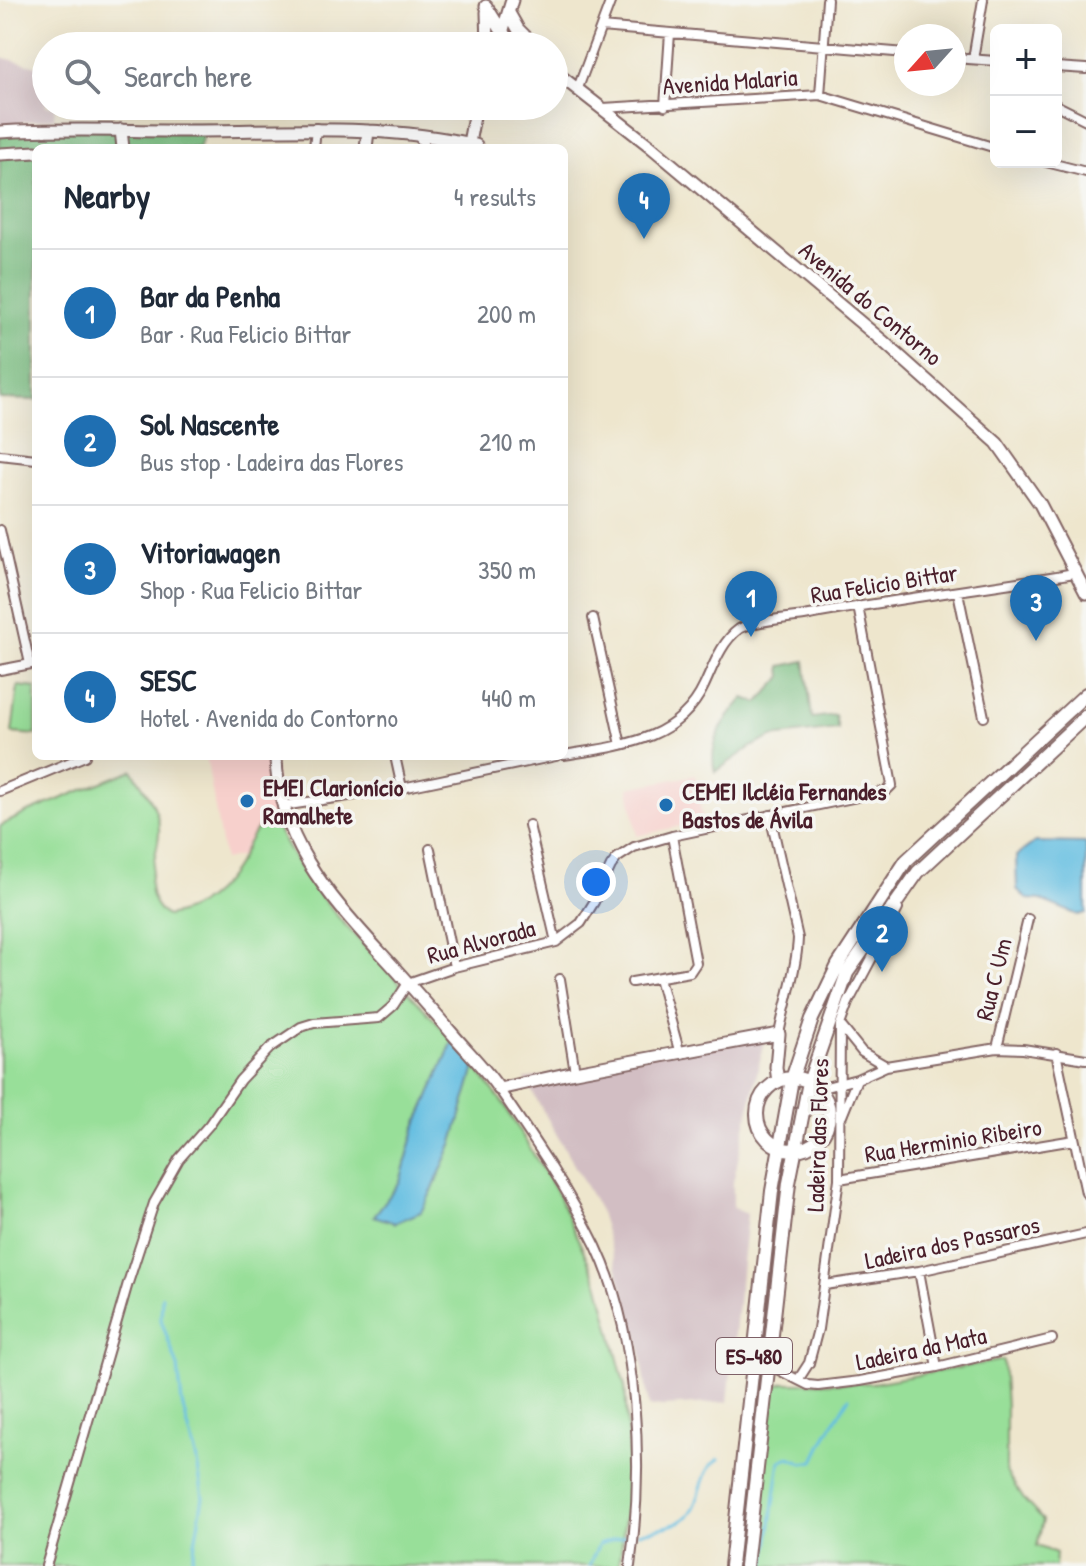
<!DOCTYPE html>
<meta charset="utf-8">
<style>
:root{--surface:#fff;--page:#f2f2f3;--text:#1f2937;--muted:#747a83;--line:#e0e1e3;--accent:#1f6fb2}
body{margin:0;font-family:"Patrick Hand",sans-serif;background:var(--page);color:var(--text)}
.controls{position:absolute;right:24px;top:24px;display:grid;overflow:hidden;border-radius:12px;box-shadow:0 8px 32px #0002}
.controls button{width:72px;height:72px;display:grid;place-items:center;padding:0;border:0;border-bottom:2px solid var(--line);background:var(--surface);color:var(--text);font:40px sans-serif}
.compass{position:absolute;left:894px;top:24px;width:72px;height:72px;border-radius:50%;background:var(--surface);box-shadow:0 8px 32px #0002;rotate:243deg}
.you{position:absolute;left:596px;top:882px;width:28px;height:28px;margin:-20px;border:6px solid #fff;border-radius:50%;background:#1a73e8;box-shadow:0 0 0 12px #1a73e833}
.badge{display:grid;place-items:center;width:52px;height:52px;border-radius:50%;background:var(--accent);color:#fff;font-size:26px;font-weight:700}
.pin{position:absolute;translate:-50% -66px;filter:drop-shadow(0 2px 4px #0008)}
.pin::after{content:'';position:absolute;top:42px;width:28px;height:24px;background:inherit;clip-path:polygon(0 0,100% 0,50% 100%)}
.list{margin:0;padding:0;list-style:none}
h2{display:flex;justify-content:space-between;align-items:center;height:104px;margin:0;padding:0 32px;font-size:34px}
h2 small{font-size:26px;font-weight:400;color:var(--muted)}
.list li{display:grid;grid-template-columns:52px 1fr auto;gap:24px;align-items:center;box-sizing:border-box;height:128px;padding:0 32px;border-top:2px solid var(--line)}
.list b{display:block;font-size:30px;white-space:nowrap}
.list p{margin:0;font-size:26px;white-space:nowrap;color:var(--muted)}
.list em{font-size:26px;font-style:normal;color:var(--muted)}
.icon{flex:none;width:44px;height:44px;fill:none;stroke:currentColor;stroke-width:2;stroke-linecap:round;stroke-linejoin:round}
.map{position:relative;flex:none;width:1086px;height:1566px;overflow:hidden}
.search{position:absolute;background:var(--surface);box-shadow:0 8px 32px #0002;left:32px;top:32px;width:536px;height:88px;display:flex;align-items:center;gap:20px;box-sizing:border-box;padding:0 28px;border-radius:44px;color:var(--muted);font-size:30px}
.panel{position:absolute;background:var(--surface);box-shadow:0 8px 32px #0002;left:32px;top:144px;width:536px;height:616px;border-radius:12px}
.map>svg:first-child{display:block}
.built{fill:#f7d0cc}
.industrial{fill:#d2bec3}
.green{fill:#98df99;stroke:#717f62;stroke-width:2}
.forest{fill:#7abe81;stroke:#626e56;stroke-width:2}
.water{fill:#63bee1;stroke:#566e86;stroke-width:2}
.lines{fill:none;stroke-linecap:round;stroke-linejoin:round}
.stream{stroke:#63bee1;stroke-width:3}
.street-casing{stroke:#836564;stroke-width:12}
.secondary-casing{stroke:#836564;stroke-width:15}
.primary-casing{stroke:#836564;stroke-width:16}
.street{stroke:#fff;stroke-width:8}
.secondary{stroke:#fff;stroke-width:11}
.primary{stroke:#fff;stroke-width:12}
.poi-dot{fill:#1f6fb2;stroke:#f6f6f2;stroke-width:3}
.labels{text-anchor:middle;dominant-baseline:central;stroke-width:7;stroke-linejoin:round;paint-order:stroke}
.shield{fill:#f6f6f2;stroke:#7e6067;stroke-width:2}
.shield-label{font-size:22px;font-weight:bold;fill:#4a1f2b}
.street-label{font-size:24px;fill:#4a1f2b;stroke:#f6f6f2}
.poi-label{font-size:24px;font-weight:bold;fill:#4a1f2b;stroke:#f6f6f2;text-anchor:start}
</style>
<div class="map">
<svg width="1086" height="1566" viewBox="0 0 1086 1566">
<rect width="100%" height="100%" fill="#f6f6f2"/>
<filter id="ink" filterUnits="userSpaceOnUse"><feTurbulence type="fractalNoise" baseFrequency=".0125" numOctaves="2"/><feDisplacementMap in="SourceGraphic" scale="16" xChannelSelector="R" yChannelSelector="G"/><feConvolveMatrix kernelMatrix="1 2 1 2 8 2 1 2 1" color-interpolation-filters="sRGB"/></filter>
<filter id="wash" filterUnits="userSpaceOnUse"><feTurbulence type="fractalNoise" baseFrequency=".006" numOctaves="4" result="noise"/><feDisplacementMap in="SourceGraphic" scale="32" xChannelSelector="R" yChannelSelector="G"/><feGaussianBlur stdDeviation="1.8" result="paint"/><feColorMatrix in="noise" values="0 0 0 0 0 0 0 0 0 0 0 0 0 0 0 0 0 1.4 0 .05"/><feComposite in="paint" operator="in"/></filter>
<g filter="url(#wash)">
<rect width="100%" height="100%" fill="#eee6cd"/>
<path class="built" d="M206 756H273L286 846 224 860Z
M695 775 703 821 637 836 629 788Z"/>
<path class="industrial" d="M0 57 46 68V106H55L54 118 0 125Z
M766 1033 733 1182V1208L747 1214 728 1402 649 1407 640 1345 599 1209 525 1079Z"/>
<path class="green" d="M18 686 36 688V735L12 733Z
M132 770C141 784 152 798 157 815 168 851 130 887 166 916 199 911 222 890 239 861 249 844 251 825 274 821 310 904 395 972 453 1041L415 1129 400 1182 375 1215 433 1189 453 1142 475 1067 503 1103 559 1197 599 1285 625 1387 630 1476 619 1566H0V826L26 813Z
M1003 1360 1006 1406V1472L1025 1501 1043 1520 1037 1546 1056 1553 1055 1566H753L773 1387 784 1383H873Z"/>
<path class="forest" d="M208 124 199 148H36V400L0 399V129Z
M805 661 812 718 835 715 838 729 772 737 751 747 715 772C707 743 725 719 744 698L758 703 782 677 781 666Z"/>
<path class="water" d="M1035 842 1086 843V913L1078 915 1041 900 1027 899 1017 889 1016 856Z
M453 1041 475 1067 453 1142 433 1189 421 1212 395 1223 374 1216 400 1182 415 1129Z"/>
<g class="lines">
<path class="stream" d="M162 1296 161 1320 178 1367 182 1404 196 1456 203 1497 191 1566
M638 1533C653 1529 677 1527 688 1516 703 1501 699 1470 719 1459
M589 1566 599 1544 631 1534
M765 1566 780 1461 789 1457 803 1463 814 1461 828 1432 849 1398"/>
</g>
</g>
<g filter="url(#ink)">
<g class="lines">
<defs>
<path id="street" d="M601 27 906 53
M954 58 996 61
M973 59 983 0
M1056 67 1086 69
M578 88 611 0
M820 95 827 0
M1056 105 1086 120
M665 106 670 33
M603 108 820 95 996 148
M418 136 427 148
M314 148 316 128
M1046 162 1086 172
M0 455 36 459
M0 530 30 664
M958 592 984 717
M593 618 621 745
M0 670 36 663
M564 755C618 746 678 742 704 686 713 667 721 642 739 629 751 621 788 618 804 616 894 599 985 588 1075 573
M395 756 402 788
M0 791 85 756
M282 806 402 788 556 756
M770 815 798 938C797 968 785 1003 779 1034
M529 825 556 942
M430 849 454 967
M659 978 680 1054
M560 979 575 1072
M632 982 690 972 696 963 672 836
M841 1026 862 1052 886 1066
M997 1048 1028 919
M1056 1053 1086 1193
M499 1089C534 1140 569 1191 596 1246 639 1337 644 1468 630 1566
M818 1089 857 1079 886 1066 997 1048 1023 1049 1086 1059
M842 1116 857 1079
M839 1179 1074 1140
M919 1271 937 1367
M825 1285 919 1271 1086 1234
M769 1365 798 1380 809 1363 818 1329 839 1179 840 1025 848 1003 898 909
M798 1380 808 1385 818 1386 860 1381 937 1367 1052 1339
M46 1566 128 1283 154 1203 179 1159 209 1125 240 1080 270 1048 301 1027 314 1023 379 1018 393 1006 408 983 454 967 556 942 581 923 594 902 611 866 617 858 634 847 672 836 886 791 892 785 858 606"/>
<path id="secondary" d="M486 6 503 33 519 46
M487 12 488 46
M509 13 518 29 535 46
M498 46 512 0
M554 71 650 146 885 343 997 443 1040 504 1086 593
M121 130 123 148
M0 132C63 128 126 131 189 131 285 131 381 123 476 145
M366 148 368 131
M468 148 476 106
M0 154 36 152
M276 756C277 837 327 894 379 951 405 979 431 1009 456 1038 471 1055 487 1071 499 1089L575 1072 779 1034 776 1067 778 1082"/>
<path id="primary" d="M757 1114a36 36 0 1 1 72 0a36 36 0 1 1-72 0Z
M731 1566 772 1191 792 1079 812 1019 838 965 906 861 1086 694
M746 1566 789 1183 809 1082 847 973 918 872 1086 716"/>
</defs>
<use href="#street" class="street-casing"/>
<use href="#secondary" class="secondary-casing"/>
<use href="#primary" class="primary-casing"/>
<use href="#street" class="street"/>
<use href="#secondary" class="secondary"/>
<use href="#primary" class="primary"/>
</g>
</g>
<g class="poi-dot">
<circle cx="247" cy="801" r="8"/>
<circle cx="666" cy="805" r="8"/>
</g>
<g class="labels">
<rect class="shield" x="716" y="1338" width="76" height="36" rx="6"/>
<g class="shield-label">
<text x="754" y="1356">ES-480</text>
</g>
<g class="street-label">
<text transform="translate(730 81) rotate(-4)">Avenida Malaria</text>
<text transform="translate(871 303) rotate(40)">Avenida do Contorno</text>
<text transform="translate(884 583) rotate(-9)">Rua Felicio Bittar</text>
<text transform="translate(481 941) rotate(-15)">Rua Alvorada</text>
<text transform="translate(993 979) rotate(-76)">Rua C Um</text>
<text transform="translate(817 1135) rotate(-88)">Ladeira das Flores</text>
<text transform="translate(953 1140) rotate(-9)">Rua Herminio Ribeiro</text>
<text transform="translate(952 1242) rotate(-12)">Ladeira dos Passaros</text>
<text transform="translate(921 1348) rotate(-12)">Ladeira da Mata</text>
</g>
<g class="poi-label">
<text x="263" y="787">EMEI Clarionício<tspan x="263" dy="28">Ramalhete</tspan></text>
<text x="682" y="791">CEMEI Ilcléia Fernandes<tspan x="682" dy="28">Bastos de Ávila</tspan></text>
</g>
</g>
</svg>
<div class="controls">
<button>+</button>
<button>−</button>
</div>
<svg class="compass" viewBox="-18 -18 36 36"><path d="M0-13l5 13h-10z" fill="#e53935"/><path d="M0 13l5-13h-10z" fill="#747a83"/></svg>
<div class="you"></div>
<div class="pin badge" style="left:751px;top:637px">1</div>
<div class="pin badge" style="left:882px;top:972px">2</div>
<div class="pin badge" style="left:1036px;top:641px">3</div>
<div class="pin badge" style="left:644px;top:239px">4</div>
<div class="search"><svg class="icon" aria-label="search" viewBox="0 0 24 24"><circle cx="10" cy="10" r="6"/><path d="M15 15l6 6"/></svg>Search here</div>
<section class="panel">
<h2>Nearby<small>4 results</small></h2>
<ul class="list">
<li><span class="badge">1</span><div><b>Bar da Penha</b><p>Bar · Rua Felicio Bittar</p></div><em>200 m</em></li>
<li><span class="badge">2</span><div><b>Sol Nascente</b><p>Bus stop · Ladeira das Flores</p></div><em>210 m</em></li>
<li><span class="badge">3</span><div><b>Vitoriawagen</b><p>Shop · Rua Felicio Bittar</p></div><em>350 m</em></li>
<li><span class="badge">4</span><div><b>SESC</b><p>Hotel · Avenida do Contorno</p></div><em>440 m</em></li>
</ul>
</section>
</div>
